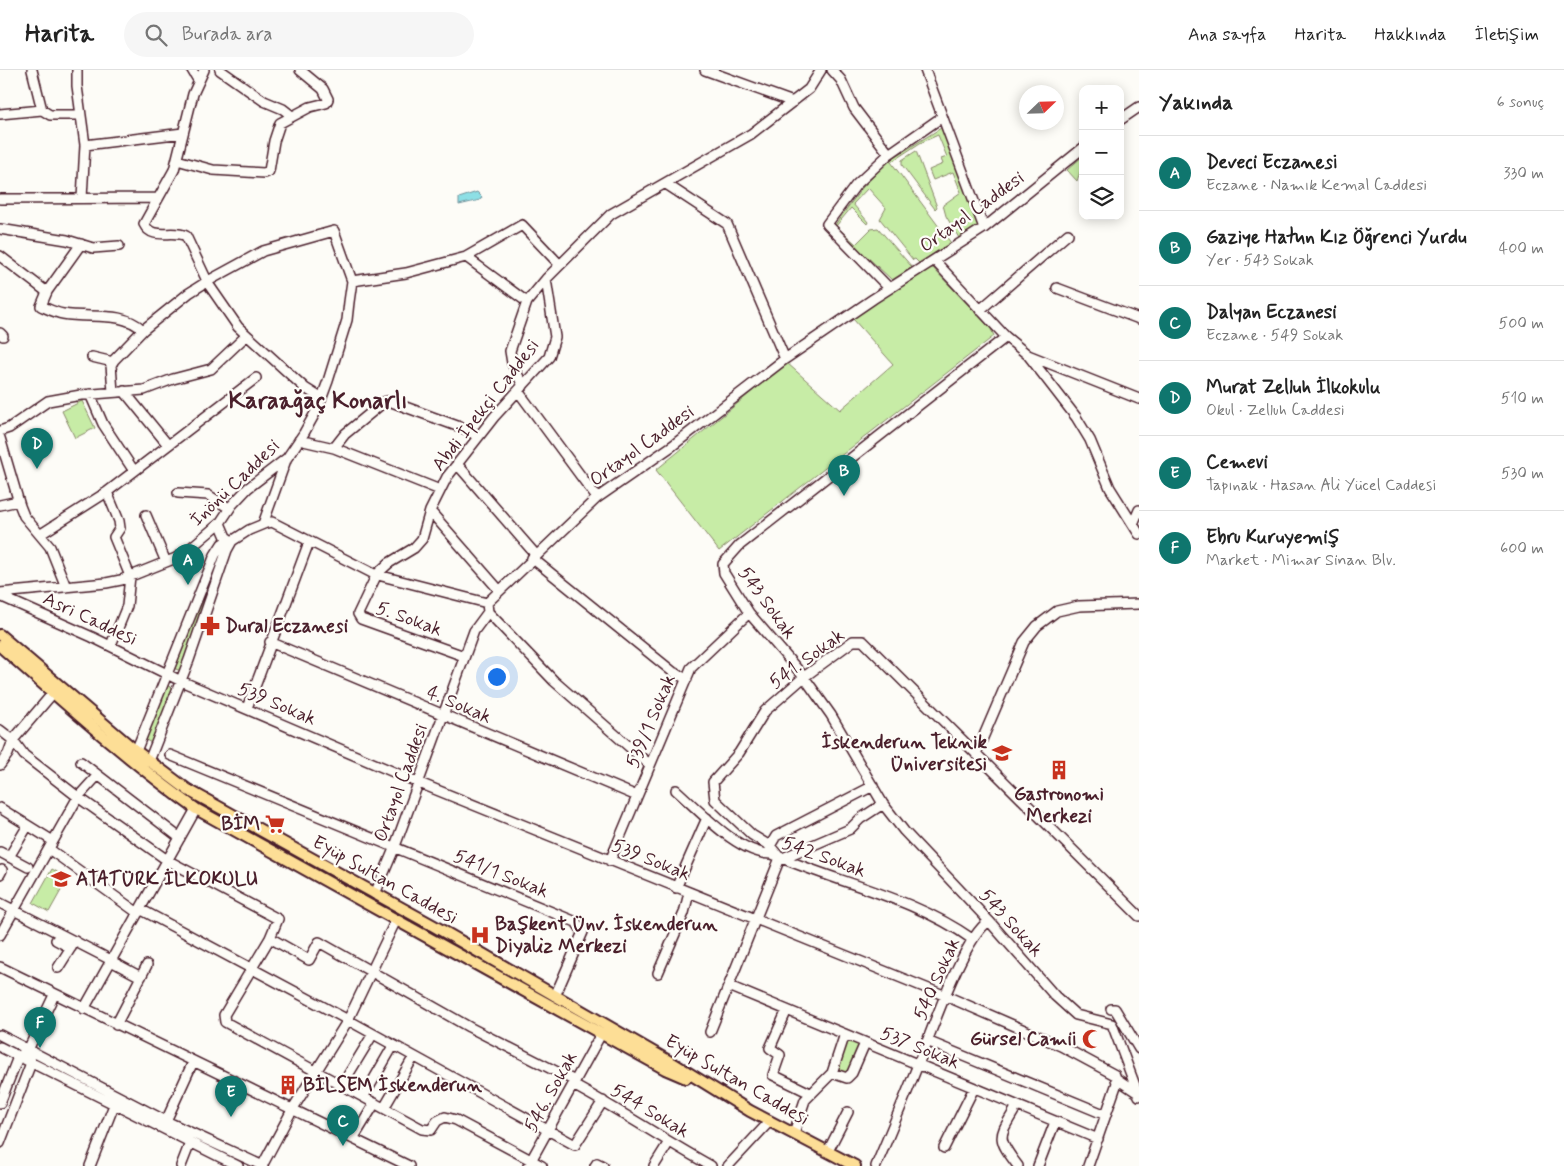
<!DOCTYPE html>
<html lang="tr">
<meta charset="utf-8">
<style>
:root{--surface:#fff;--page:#f6f6f6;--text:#222;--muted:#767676;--line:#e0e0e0;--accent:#0f766e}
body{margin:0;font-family:Mynerve,sans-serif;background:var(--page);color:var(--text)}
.controls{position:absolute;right:15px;top:15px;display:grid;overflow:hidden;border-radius:10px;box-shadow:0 2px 12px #0003}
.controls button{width:45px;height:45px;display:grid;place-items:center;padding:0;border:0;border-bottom:1px solid var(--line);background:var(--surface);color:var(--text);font:25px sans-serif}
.compass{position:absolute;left:1019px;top:15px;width:45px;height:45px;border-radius:50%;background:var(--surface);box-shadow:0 2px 12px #0003;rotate:67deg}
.you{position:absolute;left:496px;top:606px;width:18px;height:18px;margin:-12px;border:4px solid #fff;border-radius:50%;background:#1a73e8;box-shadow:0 0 0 8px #1a73e833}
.badge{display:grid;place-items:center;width:32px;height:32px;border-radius:50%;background:var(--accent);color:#fff;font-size:16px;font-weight:700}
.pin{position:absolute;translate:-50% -41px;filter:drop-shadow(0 1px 2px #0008)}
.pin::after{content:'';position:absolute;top:26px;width:18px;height:15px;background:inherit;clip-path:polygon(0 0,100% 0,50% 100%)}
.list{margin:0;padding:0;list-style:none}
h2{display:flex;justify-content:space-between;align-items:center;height:65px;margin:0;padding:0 20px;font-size:21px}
h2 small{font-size:16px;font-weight:400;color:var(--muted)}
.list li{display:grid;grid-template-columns:32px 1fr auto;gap:15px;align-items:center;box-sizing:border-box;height:75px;padding:0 20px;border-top:1px solid var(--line)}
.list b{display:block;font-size:19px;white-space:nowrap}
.list p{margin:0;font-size:16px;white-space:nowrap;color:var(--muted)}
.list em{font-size:16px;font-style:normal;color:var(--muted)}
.icon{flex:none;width:28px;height:28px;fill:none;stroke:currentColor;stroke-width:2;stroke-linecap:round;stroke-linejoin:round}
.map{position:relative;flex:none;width:1139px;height:1096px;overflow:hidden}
header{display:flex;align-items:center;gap:30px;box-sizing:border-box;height:70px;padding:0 25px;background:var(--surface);border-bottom:1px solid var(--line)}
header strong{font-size:24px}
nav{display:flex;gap:28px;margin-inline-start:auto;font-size:18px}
.search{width:350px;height:45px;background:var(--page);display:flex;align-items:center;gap:12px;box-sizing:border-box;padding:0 18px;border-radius:28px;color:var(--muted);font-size:19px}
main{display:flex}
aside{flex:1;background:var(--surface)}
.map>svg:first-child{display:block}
.green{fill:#c7eca6;stroke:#888668}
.water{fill:#8ddfe5;stroke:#72929b}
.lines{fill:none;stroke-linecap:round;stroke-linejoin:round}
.minor-casing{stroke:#4a1f2b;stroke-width:12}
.major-casing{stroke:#4a1f2b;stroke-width:14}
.minor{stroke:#fdfcf7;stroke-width:9}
.major{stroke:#fdde96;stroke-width:10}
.labels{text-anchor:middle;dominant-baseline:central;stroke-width:4.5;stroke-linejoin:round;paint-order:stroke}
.street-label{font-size:19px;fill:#4a1f2b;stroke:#fdfcf7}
.poi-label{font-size:19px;font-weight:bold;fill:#4a1f2b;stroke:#fdfcf7;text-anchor:start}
.district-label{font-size:24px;font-weight:bold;fill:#4a1f2b;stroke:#fdfcf7}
</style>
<header>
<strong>Harita</strong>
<div class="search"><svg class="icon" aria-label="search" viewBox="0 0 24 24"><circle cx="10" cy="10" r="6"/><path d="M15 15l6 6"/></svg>Burada ara</div>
<nav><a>Ana sayfa</a><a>Harita</a><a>Hakkında</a><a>İletişim</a></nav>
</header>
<main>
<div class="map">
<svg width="1139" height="1096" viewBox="0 0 1139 1096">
<rect width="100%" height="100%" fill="#fdfcf7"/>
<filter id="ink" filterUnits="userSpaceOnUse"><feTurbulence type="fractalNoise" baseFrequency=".02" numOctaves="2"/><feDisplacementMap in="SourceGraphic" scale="10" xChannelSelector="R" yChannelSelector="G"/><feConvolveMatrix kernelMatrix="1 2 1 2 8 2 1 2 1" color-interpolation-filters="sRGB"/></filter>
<g filter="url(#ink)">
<path class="green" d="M941 58 980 154 959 168 946 146 943 135 961 122 953 102 933 110 929 100 943 94 941 89 947 87 938 65 920 73 891 92 951 173 919 193 915 189 913 190 880 149 886 138 868 118 853 134 868 152 867 154 851 138 836 156 856 174 871 159 878 158 912 197 892 210 834 156 862 118 888 91Z
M916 81 937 137 935 139 902 95V90Z
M1083 86C1083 96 1079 104 1077 111L1067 100Z
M933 198 991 259 994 266 719 481 656 400 787 293 840 340 893 294 853 249 925 199Z
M82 331 95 358 75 368 62 341Z
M222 482 181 601 173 598 220 485Z
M166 615 173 618 153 674 146 670Z
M52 799 68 808 49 842 33 833Z
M846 969 861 976 846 1005 835 1002Z"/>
<path class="water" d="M477 122 482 127 480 130 459 135V128Z"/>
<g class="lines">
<defs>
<path id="minor" d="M32 0 42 40
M77 0V16L85 75 82 128
M192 0 198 10
M204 0 193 24 174 100 144 154C152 171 173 159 186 166L209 215 238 257 305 318 321 328
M220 0 264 31 283 39 292 46
M705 0 793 32
M832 0 841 10 854 38 889 84 942 47
M925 0 984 158
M0 44 42 40 50 45H81
M1120 50 1139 37
M85 75 183 63
M177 90 213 100 264 103 269 101 274 71 280 53 310 37 326 33 328 29 323 19 300 0
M666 114 727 154 785 289
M0 129 157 128
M0 159 67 170 93 178 119 176
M0 186 47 222 41 236C48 239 56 243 63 244 90 249 122 240 143 260
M466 187 527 232
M934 190 1006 267 1028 285 1076 347 1090 370 1110 418 1139 464
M352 211 406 203 466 187 522 155 559 194
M889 218 827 154 856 115 889 84
M1057 218 1139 249
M46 223 81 174
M980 240 1068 164
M0 263 3 266
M1006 267 740 475 723 494 724 503 749 543 804 607 831 645 883 734 904 761 989 851 1055 926 1076 945 1112 954 1139 1026
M1028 285 1139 329
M92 287 113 292
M523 316 512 293 510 281 527 232 546 209
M124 321 168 375
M518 321 597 428
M90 324 103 354 134 401
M0 361 9 358 48 331 81 325 144 320 173 309 211 299 247 265
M0 368 20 436 24 446 50 477 66 517
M299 370 334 378 440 420
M334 378 345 364 384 332 389 331 468 360 478 367
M457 394 536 485
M107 422 119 451 120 458 114 467 130 506 127 536 111 575
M178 423 208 425 229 438
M0 435 18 431
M430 441 499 520
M146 445 166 492
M220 453 226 467 232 471
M263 454 286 390
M1133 454 1139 440
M41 464 107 422 256 308
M532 488 673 602 687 609
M0 523 106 513 121 510 176 488 188 480 220 453 232 435 248 418 287 388 304 363 318 338 328 311 347 250 349 232 352 211 334 161 263 181 208 211 189 223 143 260 114 290 111 295 113 322
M0 526 92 567 181 611 417 712 946 926 1061 976 1115 1005 1117 1013 1088 1096
M488 542 554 611 650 695
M270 572 637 726
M464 586 361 549 358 544 377 504 389 493 414 478 422 469 430 441 447 407 494 347 549 287 555 267 546 209 611 144 751 64 809 19 821 0
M247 638 309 472
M0 660 13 670 24 685 78 727 167 790 278 849 270 868
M136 681 215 485 222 474 229 470
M976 684 1024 572 1037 556 1057 541 1079 536 1139 534
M170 685 576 852 583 862 555 926
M149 691 189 590 227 480 232 471 249 460 266 453 272 452 374 504 487 533
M81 692 180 768
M0 695 8 684 13 670 53 623
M676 720C701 742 738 784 772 784 838 813 913 827 972 869
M0 738 53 771
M770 776 776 766 873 716
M49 779 138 843
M0 782 28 797
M9 787 27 757
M783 788 850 759 860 749 883 734
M610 791 691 598 749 543
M0 804 2 800
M676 818 707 748
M375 824 394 779 474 561 488 542 487 533 597 428 672 376 785 289 873 229 984 158 1083 78
M0 833 111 890
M140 839 348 950 575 1075 603 1031
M0 865 78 727 98 705
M56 870 71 878
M111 891 141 907
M0 897 409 1096
M58 898 75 871
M658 903 684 843 689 823
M729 916 1098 1069
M84 939 196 739
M1111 939H1115L1139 979
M787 940 770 978 780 985 773 1005 810 1023
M116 955 147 895
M710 962 780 788 770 776 752 765 715 730 713 712 739 683 765 641 804 607 853 571H863L1139 846
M0 965 166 1051 263 1096
M927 971 1106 1045
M0 977 238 1096
M28 980 54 925
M832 1003 847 1008 852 1003 865 973
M1117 1009 1138 1023
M342 1015 373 964
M573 1015C620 1040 664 1070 711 1096
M364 1026 393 976
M0 1033 18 987 22 984
M1017 1036C999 1067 995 1066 1018 1096
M384 1038 413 988
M166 1051 193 992
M794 1063 805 1030 832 1003 845 964
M353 1069 375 1033
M0 1073 31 993 30 987
M944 1078 974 1018
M828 1081 848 1042
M90 1096 114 1035
M181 1096 190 1073
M262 1096 292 1040 348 950 396 850
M528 1096 601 964
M542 1096 456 1050 445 1047 437 1051 431 1060 422 1059 225 952 224 945 270 868 309 890 319 872 469 957 575 1011
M595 1096 597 1093 603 1096
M654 1096 669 1072
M728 1096 770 1051
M876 1096C890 1063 904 1030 917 997 931 964 962 869 989 851
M1038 1096 1055 1052"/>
<path id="major" d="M0 565 136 681 188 720 434 856 674 994 750 1041 855 1096
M0 576C64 632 126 689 196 739L665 999 686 1008"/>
</defs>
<use href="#minor" class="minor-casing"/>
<use href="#major" class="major-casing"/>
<use href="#minor" class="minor"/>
<use href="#major" class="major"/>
</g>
</g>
<defs>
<symbol id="pharmacy-bare" viewBox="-9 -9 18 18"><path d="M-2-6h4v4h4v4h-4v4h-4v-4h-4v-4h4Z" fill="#c8321e" stroke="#fdfcf7" stroke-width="2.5" paint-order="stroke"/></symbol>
<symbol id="university-bare" viewBox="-9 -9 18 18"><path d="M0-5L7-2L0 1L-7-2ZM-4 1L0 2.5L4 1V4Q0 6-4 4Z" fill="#c8321e" stroke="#fdfcf7" stroke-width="2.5" paint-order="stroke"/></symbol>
<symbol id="building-bare" viewBox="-9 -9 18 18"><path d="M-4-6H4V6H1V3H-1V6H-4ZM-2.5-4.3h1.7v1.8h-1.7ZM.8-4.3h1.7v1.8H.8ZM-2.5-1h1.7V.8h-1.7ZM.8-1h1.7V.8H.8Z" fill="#c8321e" stroke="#fdfcf7" stroke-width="2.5" paint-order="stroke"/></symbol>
<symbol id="supermarket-bare" viewBox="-9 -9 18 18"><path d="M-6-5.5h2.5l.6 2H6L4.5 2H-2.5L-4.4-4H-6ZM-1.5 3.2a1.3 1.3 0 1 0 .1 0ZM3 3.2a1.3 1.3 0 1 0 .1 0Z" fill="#c8321e" stroke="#fdfcf7" stroke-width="2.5" paint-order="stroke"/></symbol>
<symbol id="school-bare" viewBox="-9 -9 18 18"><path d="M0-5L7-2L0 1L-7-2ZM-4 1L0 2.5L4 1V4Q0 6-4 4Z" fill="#c8321e" stroke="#fdfcf7" stroke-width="2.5" paint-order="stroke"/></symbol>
<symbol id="hospital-bare" viewBox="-9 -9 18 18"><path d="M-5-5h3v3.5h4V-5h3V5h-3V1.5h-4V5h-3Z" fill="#c8321e" stroke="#fdfcf7" stroke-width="2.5" paint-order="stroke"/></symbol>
<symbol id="mosque-bare" viewBox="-9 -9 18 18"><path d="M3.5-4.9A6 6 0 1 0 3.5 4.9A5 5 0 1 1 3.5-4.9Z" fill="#c8321e" stroke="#fdfcf7" stroke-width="2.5" paint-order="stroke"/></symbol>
</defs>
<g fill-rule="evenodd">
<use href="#pharmacy-bare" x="196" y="542" width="28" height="28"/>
<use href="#university-bare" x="988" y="669" width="28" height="28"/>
<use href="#building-bare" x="1045" y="686" width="28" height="28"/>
<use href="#supermarket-bare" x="261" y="740" width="28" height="28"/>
<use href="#school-bare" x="47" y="795" width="28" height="28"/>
<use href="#hospital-bare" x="466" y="851" width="28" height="28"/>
<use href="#mosque-bare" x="1078" y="955" width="28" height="28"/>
<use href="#building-bare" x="274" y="1001" width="28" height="28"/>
</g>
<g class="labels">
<g class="street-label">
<text transform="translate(972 142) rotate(-36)">Ortayol Caddesi</text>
<text transform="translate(486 335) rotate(-52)">Abdi İpekçi Caddesi</text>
<text transform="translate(642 376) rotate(-36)">Ortayol Caddesi</text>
<text transform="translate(235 413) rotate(-44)">İnönü Caddesi</text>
<text transform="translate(767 533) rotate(54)">543 Sokak</text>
<text transform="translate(90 549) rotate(25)">Asri Caddesi</text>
<text transform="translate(409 549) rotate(20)">5. Sokak</text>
<text transform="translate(807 589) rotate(-36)">541. Sokak</text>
<text transform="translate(277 634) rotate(23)">539 Sokak</text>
<text transform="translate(459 635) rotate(23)">4. Sokak</text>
<text transform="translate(651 651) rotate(-67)">539/1 Sokak</text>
<text transform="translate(401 713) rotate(-70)">Ortayol Caddesi</text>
<text transform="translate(824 787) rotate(20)">542 Sokak</text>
<text transform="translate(651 790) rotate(22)">539 Sokak</text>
<text transform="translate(501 804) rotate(22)">541/1 Sokak</text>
<text transform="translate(385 810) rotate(29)">Eyüp Sultan Caddesi</text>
<text transform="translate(1011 853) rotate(48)">543 Sokak</text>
<text transform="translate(937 909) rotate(-66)">540 Sokak</text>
<text transform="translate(920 978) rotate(22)">537 Sokak</text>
<text transform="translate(737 1010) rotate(30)">Eyüp Sultan Caddesi</text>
<text transform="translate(551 1022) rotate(-61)">546. Sokak</text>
<text transform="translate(650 1041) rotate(31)">544 Sokak</text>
</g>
<g class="poi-label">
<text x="225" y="556">Dural Eczanesi</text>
<text x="987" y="672" text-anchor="end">İskenderun Teknik<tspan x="987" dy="22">Üniversitesi</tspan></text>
<text x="1059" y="724" text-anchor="middle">Gastronomi<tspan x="1059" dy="22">Merkezi</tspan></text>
<text x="260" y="754" text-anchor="end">BİM</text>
<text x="76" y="809">ATATÜRK İLKOKULU</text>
<text x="495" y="854">Başkent Ünv. İskenderun<tspan x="495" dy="22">Diyaliz Merkezi</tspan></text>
<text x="1077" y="969" text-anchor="end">Gürsel Camii</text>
<text x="303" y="1015">BİLSEM İskenderun</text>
</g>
<g class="district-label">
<text x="318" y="331">Karaağaç Konarlı</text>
</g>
</g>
</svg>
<div class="controls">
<button>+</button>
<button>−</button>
<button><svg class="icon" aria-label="layers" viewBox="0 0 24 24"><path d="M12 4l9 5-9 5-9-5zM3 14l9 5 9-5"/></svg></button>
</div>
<svg class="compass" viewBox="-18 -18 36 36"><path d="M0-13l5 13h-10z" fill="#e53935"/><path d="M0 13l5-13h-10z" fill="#767676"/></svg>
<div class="you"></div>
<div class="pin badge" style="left:188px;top:515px">A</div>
<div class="pin badge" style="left:844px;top:426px">B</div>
<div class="pin badge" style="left:343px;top:1076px">C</div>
<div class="pin badge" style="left:37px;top:399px">D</div>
<div class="pin badge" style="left:231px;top:1047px">E</div>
<div class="pin badge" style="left:40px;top:978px">F</div>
</div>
<aside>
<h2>Yakında<small>6 sonuç</small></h2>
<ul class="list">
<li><span class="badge">A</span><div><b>Deveci Eczanesi</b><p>Eczane · Namık Kemal Caddesi</p></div><em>330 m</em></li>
<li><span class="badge">B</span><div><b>Gaziye Hatun Kız Öğrenci Yurdu</b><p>Yer · 543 Sokak</p></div><em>400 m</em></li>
<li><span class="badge">C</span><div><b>Dalyan Eczanesi</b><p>Eczane · 549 Sokak</p></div><em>500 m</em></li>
<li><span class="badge">D</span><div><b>Murat Zelluh İlkokulu</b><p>Okul · Zelluh Caddesi</p></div><em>510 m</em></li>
<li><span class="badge">E</span><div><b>Cemevi</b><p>Tapınak · Hasan Ali Yücel Caddesi</p></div><em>530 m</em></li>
<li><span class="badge">F</span><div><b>Ebru Kuruyemiş</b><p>Market · Mimar Sinan Blv.</p></div><em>600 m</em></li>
</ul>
</aside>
</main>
